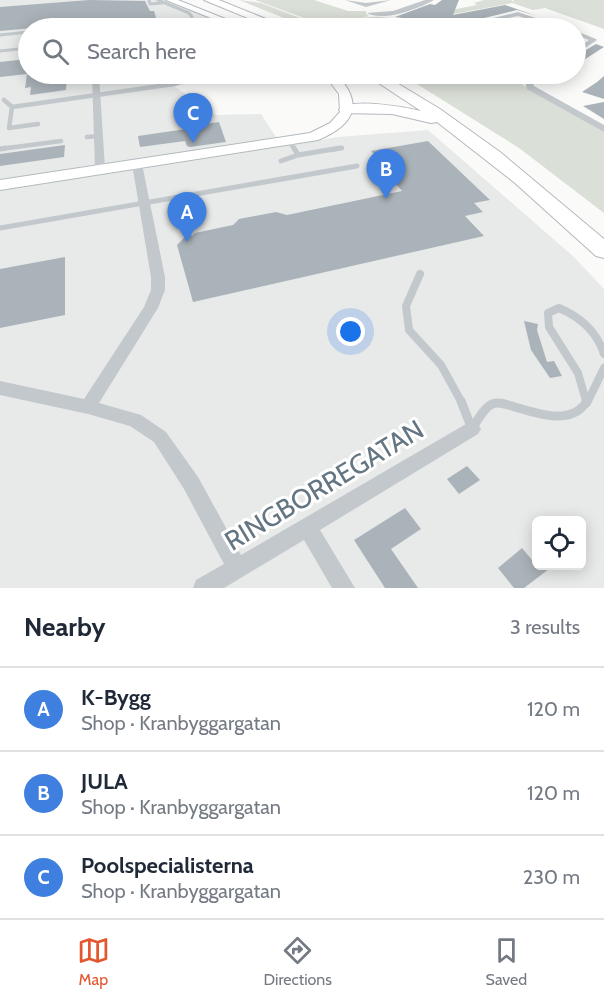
<!DOCTYPE html>
<meta charset="utf-8">
<style>
:root{--surface:#fff;--page:#f6f6f7;--text:#1f2937;--muted:#747a83;--line:#e0e1e3;--accent:#e4572e}
body{margin:0;font-family:Cabin,sans-serif;background:var(--page);color:var(--text)}
.controls{position:absolute;right:18px;bottom:18px;display:grid;overflow:hidden;border-radius:9px;box-shadow:0 3px 15px #0003}
.controls button{width:54px;height:54px;display:grid;place-items:center;padding:0;border:0;border-bottom:2px solid var(--line);background:var(--surface);color:var(--text);font:30px sans-serif}
.you{position:absolute;left:351px;top:332px;width:21px;height:21px;margin:-15px;border:4px solid #fff;border-radius:50%;background:#1a73e8;box-shadow:0 0 0 9px #1a73e833}
.badge{display:grid;place-items:center;width:39px;height:39px;border-radius:50%;background:var(--accent);color:#fff;font-size:20px;font-weight:700}
.pin{position:absolute;translate:-50% -50px;filter:drop-shadow(0 2px 3px #0008)}
.pin::after{content:'';position:absolute;top:32px;width:21px;height:18px;background:inherit;clip-path:polygon(0 0,100% 0,50% 100%)}
.list{margin:0;padding:0;list-style:none}
h2{display:flex;justify-content:space-between;align-items:center;height:78px;margin:0;padding:0 24px;font-size:26px}
h2 small{font-size:20px;font-weight:400;color:var(--muted)}
.list li{display:grid;grid-template-columns:39px 1fr auto;gap:18px;align-items:center;box-sizing:border-box;height:84px;padding:0 24px;border-top:2px solid var(--line)}
.list b{display:block;font-size:22px;white-space:nowrap}
.list p{margin:0;font-size:20px;white-space:nowrap;color:var(--muted)}
.list em{font-size:20px;font-style:normal;color:var(--muted)}
.icon{flex:none;width:33px;height:33px;fill:none;stroke:currentColor;stroke-width:2;stroke-linecap:round;stroke-linejoin:round}
.map{position:relative;flex:none;width:604px;height:588px;overflow:hidden}
.search{position:absolute;background:var(--surface);box-shadow:0 3px 15px #0003;left:18px;right:18px;top:18px;height:66px;display:flex;align-items:center;gap:15px;box-sizing:border-box;padding:0 21px;border-radius:33px;color:var(--muted);font-size:22px}
.sheet{height:330px;background:var(--surface)}
nav{display:flex;justify-content:space-around;align-items:center;box-sizing:border-box;height:84px;border-top:2px solid var(--line);background:var(--surface);font-size:16px;color:var(--muted)}
nav a{display:grid;justify-items:center;gap:3px}
nav .on{color:var(--accent)}
.map>svg:first-child{display:block}
.built{fill:#e8e9e9;fill-rule:evenodd}
.green{fill:#dadfd7}
.building{fill:#aab3b9}
.lines{fill:none;stroke-linecap:round;stroke-linejoin:round}
.secondary-casing{stroke:#b3babf;stroke-width:2}
.highway-casing{stroke:#b4b9bd;stroke-width:2}
.lane-far4{stroke:#c3c8cc;stroke-width:3}
.lane-far3{stroke:#c3c8cc;stroke-width:4.5}
.lane-far2{stroke:#c3c8cc;stroke-width:5}
.lane-far1{stroke:#c3c8cc;stroke-width:8}
.lane{stroke:#c3c8cc;stroke-width:9}
.street{fill:#c3c8cc;fill-rule:evenodd}
.secondary{fill:#fff;fill-rule:evenodd}
.highway{fill:#fff;fill-rule:evenodd}
.labels{text-anchor:middle;dominant-baseline:central;stroke-width:6;stroke-linejoin:round;paint-order:stroke}
.near-street-label{font-size:27px;fill:#657683;stroke:#fff}
</style>
<div class="map">
<svg width="604" height="588" viewBox="0 0 604 588">
<rect width="100%" height="100%" fill="#fafaf8"/>
<path class="built" d="M0 0H166L221 21 238 28H28V74H240L174 86 216 115 261 114 282 146 338 137 428 130 574 257 604 289V588H0ZM536 520H582V566H536Z"/>
<path class="green" d="M239 0 261 3 326 28H309Z
M255 0H314L348 11H366V14L369 16 326 26Z
M484 0H511L516 3 513 0H604V29L545 8 533 10 512 3 411 22 426 28H331C344 20 367 16 382 17 391 18 397 20 406 19L477 5 474 3Z
M401 74H504L604 132V213L519 148Z"/>
<path class="building" d="M89 0 145 1 150 11H154L157 21 103 26 102 18 34 25 33 28 0 31V7Z
M442 0H459L453 15 505 5 537 16 517 10 451 26 450 28H436L435 25 428 26 411 19 395 17 430 4 435 5Z
M596 44 604 47 576 65V56Z
M28 59V74H67L66 90 30 95 31 87 25 88 27 74 0 77V62Z
M604 76V99L582 92 597 82Z
M604 102V119L583 106Z
M219 122 226 142 190 147 187 146 185 141 140 147 138 136 200 127 198 125Z
M428 141 490 200 474 203 483 212 465 216 484 236 193 302 177 245 188 234 192 236 195 233 233 225 239 219 276 212 287 215 402 191 375 159 378 158 371 151Z
M65 145 64 157 0 166V154Z
M65 257V315L0 328V269Z
M524 321 538 324 537 330 547 362 554 361 562 376 550 378 531 350Z
M467 466 480 480 459 494 447 479Z
M405 508 421 529 391 549 418 588H385L354 540Z
M522 548 537 566H553L524 588H514L498 568Z"/>
<g class="lines">
<defs>
<path id="secondary" d="M166 0H178L248 28H236Z
M324 74H336C365 104 354 125 318 140L0 190V180L310 133 330 123 340 112 339 94Z"/>
<path id="highway" d="M204 0H219L288 28H272Z
M365 74H382L440 109 500 152 604 239V258L596 256 515 183 437 122 431 123 392 114 341 113 339 110C350 97 404 107 421 111Z"/>
</defs>
<use href="#secondary" class="secondary-casing"/>
<use href="#highway" class="highway-casing"/>
<path class="lane-far4" d="M149 0 150 4 162 3
M158 0 189 13 192 17
M197 22 211 28
M74 28H91
M157 28 160 23
M0 35 28 32
M0 51 28 48"/>
<path class="lane-far3" d="M4 100 12 107 174 84 207 74
M12 107 9 128 38 124
M87 137 99 136
M289 141 295 150
M0 149 61 141
M331 150 342 148"/>
<path class="lane-far2" d="M294 148 298 155
M0 149 6 148
M281 161 298 155 340 148
M0 228 357 166"/>
<path class="lane-far1" d="M420 274 406 306 409 330 441 365 462 403
M586 401 578 373 549 327 548 313 559 308C580 317 597 332 604 354
M496 403H499
M587 403 604 368"/>
<path class="lane" d="M461 401 472 429
M472 429C477 421 484 408 492 404 499 401 508 405 515 407 538 414 572 426 587 401"/>
<path class="street" d="M345 0 366 3 391 0 366 7Z
M425 0H434C418 9 384 22 367 13L393 11Z
M518 12 565 28H557L518 16 461 28H452Z
M216 15 218 18 197 24 123 28 197 20Z
M576 31 596 39 597 40 576 54V49L589 40 576 35Z
M92 74H99L105 169 100 172 95 169Z
M537 74H545L533 83 534 86 604 125V132L527 89 525 82Z
M137 161 142 164 165 277V290L158 308 99 403 141 415 166 432 198 477 241 555 466 424 472 421 478 424 481 429 478 434 320 530 355 588H332L304 540 224 588H193L196 580 224 564 184 489 154 442 130 426 88 414 0 395V381L84 399 144 307 151 290V277L132 164Z"/>
<use href="#secondary" class="secondary"/>
<use href="#highway" class="highway"/>
</g>
<g class="labels">
<g class="near-street-label">
<text transform="translate(324 485) rotate(-31)">RINGBORREGATAN</text>
</g>
</g>
</svg>
<div class="controls">
<button><svg class="icon" aria-label="locate" viewBox="0 0 24 24"><circle cx="12" cy="12" r="6"/><path d="M12 2v4M12 18v4M2 12h4M18 12h4"/></svg></button>
</div>
<div class="you"></div>
<div class="pin badge" style="left:187px;top:242px;background:#3f7fe0">A</div>
<div class="pin badge" style="left:386px;top:199px;background:#3f7fe0">B</div>
<div class="pin badge" style="left:193px;top:143px;background:#3f7fe0">C</div>
<div class="search"><svg class="icon" aria-label="search" viewBox="0 0 24 24"><circle cx="10" cy="10" r="6"/><path d="M15 15l6 6"/></svg>Search here</div>
</div>
<section class="sheet">
<h2>Nearby<small>3 results</small></h2>
<ul class="list">
<li><span class="badge" style="background:#3f7fe0">A</span><div><b>K-Bygg</b><p>Shop · Kranbyggargatan</p></div><em>120 m</em></li>
<li><span class="badge" style="background:#3f7fe0">B</span><div><b>JULA</b><p>Shop · Kranbyggargatan</p></div><em>120 m</em></li>
<li><span class="badge" style="background:#3f7fe0">C</span><div><b>Poolspecialisterna</b><p>Shop · Kranbyggargatan</p></div><em>230 m</em></li>
</ul>
</section>
<nav>
<a class="on"><svg class="icon" aria-label="map" viewBox="0 0 24 24"><path d="M3 6l6-2 6 2 6-2v14l-6 2-6-2-6 2zM9 4v14M15 6v14"/></svg>Map</a>
<a><svg class="icon" aria-label="directions" viewBox="0 0 24 24"><path d="M12 3l9 9-9 9-9-9zM9 14v-3h6M13 9l2 2-2 2"/></svg>Directions</a>
<a><svg class="icon" aria-label="saved" viewBox="0 0 24 24"><path d="M7 4h10v16l-5-4-5 4z"/></svg>Saved</a>
</nav>
